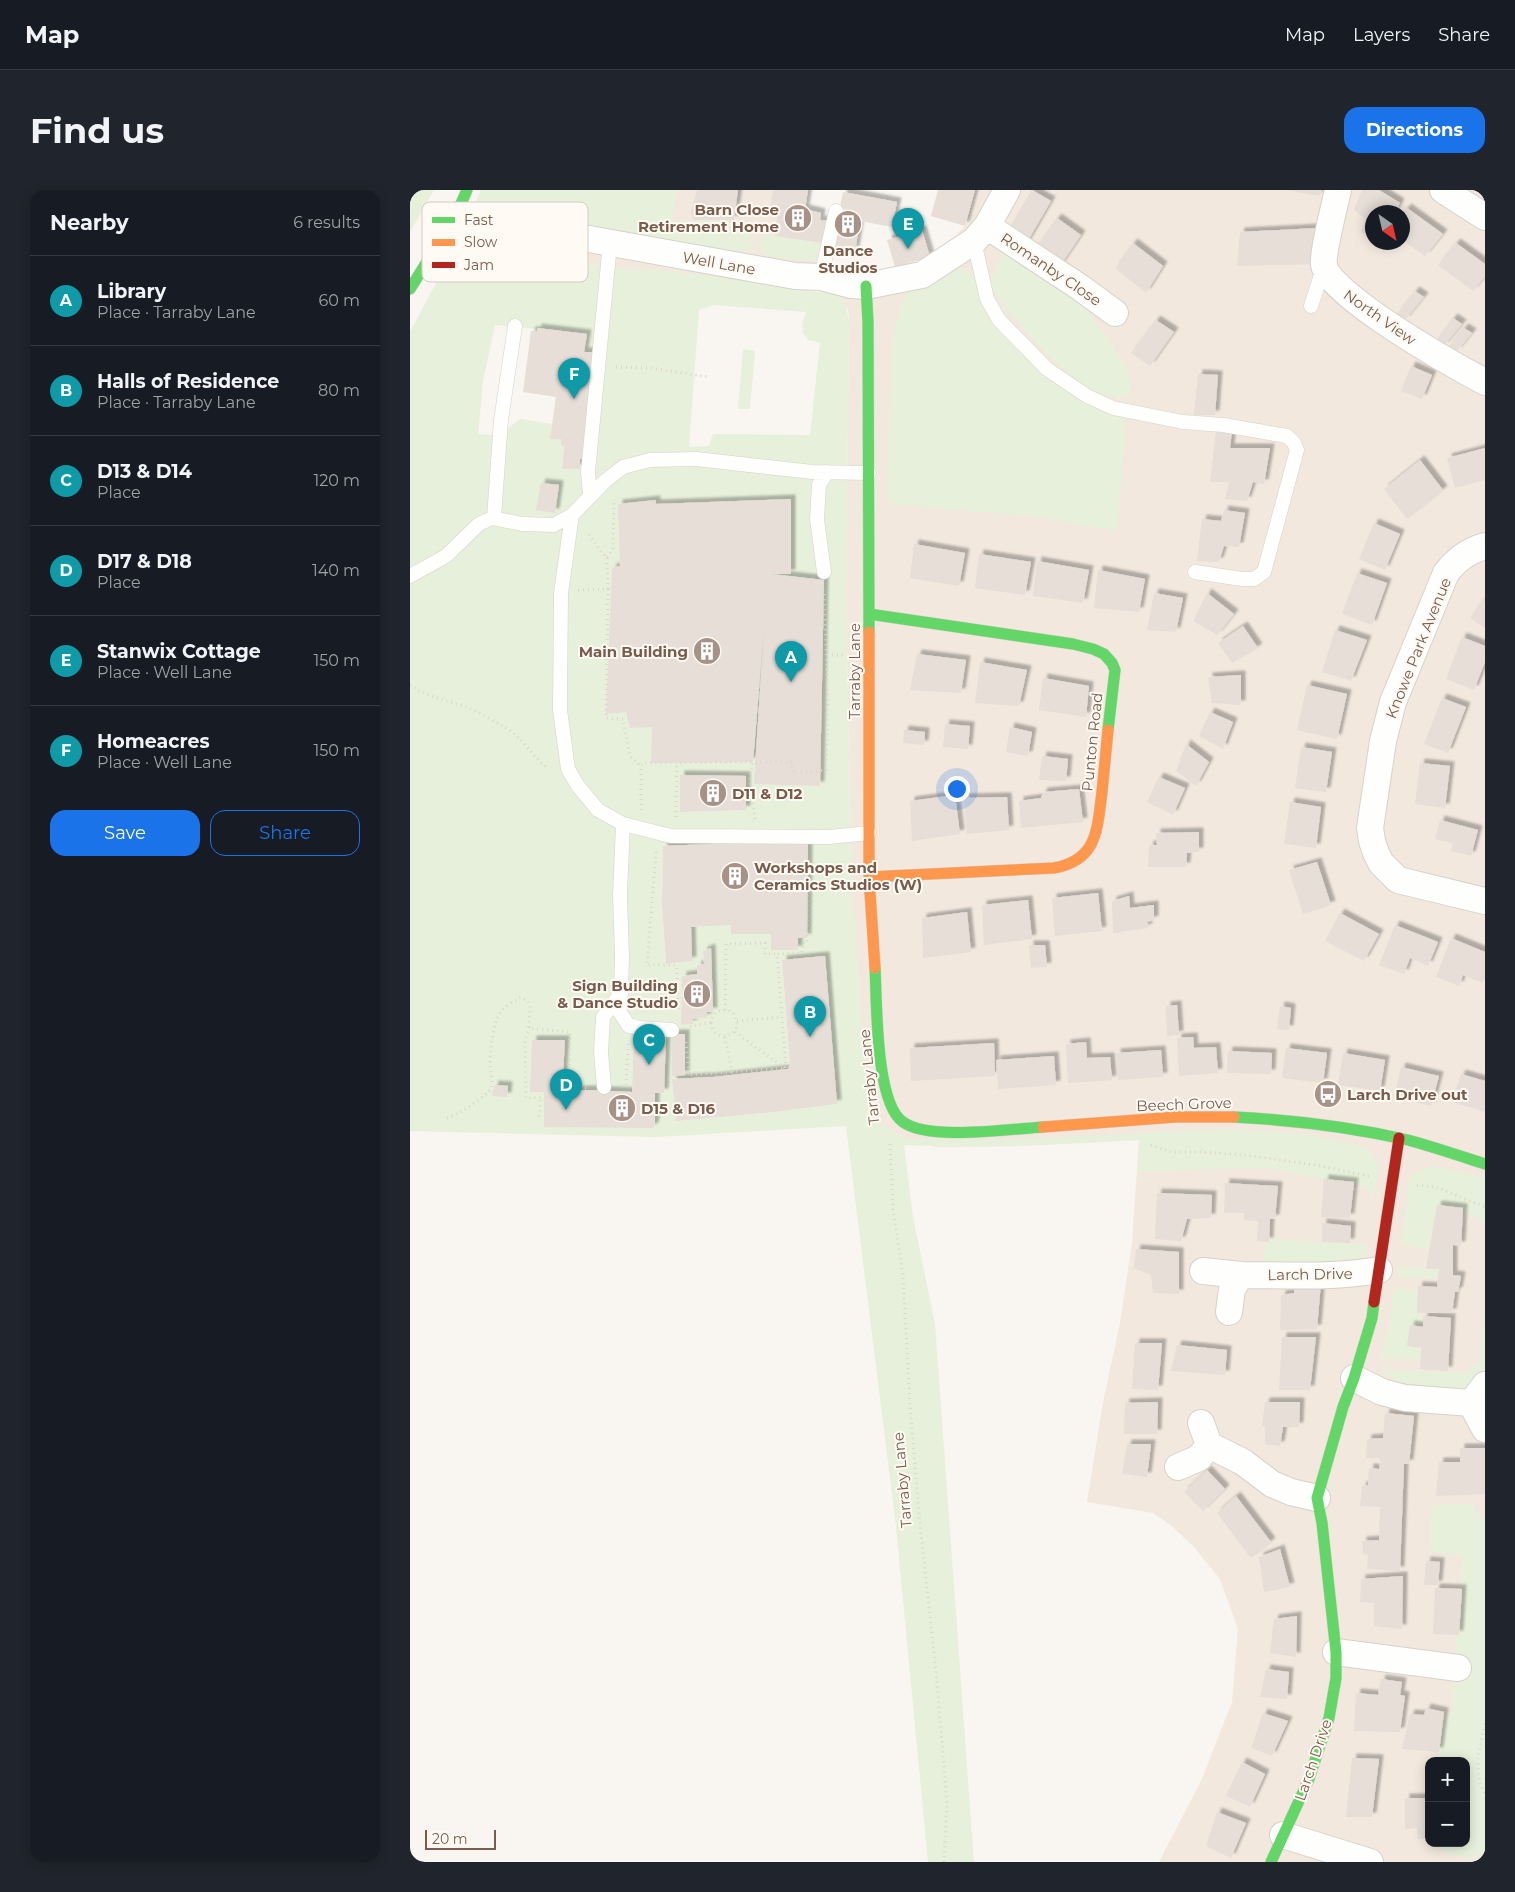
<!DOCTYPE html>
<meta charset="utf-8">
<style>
:root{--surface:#171b24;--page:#20242c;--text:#f1f3f6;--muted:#9ea1a6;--line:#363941;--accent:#1a73e8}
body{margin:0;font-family:Montserrat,sans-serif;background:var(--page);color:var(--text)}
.controls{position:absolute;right:15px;bottom:15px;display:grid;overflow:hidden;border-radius:10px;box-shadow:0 2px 12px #0003}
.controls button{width:45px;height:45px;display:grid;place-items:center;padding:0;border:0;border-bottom:1px solid var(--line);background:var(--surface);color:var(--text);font:25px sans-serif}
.compass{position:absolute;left:955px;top:15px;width:45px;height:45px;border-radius:50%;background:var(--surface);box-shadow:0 2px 12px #0003;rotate:146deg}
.scale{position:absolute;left:15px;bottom:12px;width:71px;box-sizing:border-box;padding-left:5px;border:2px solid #7a5c4d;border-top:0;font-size:14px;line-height:18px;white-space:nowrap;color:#7a5c4d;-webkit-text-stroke:4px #fffaf3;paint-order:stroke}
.you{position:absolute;left:546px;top:598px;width:18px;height:18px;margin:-12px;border:4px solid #fff;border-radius:50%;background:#1a73e8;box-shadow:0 0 0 8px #1a73e833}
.badge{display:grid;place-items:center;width:32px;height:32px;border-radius:50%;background:var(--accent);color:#fff;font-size:16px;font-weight:700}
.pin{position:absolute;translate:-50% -41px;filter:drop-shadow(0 1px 2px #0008)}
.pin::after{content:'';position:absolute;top:26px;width:18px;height:15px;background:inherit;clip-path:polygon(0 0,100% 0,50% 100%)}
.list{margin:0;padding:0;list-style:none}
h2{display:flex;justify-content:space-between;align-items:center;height:65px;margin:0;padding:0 20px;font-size:21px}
h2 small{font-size:16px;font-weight:400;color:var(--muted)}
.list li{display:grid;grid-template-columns:32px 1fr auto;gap:15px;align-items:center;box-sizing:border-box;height:90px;padding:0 20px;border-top:1px solid var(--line)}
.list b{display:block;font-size:19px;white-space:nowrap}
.list p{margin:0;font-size:16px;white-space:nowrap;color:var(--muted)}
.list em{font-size:16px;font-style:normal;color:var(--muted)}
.actions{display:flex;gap:10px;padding:15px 20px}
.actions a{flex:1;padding:11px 0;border:1px solid var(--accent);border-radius:15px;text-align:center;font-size:18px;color:var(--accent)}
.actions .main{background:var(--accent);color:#fff}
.map{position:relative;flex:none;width:1075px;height:1672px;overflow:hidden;border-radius:15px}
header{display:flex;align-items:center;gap:30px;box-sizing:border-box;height:70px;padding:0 25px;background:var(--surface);border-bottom:1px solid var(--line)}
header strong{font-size:24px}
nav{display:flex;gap:28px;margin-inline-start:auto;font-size:18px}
.intro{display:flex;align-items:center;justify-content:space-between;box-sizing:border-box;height:120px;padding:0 30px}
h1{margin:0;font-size:35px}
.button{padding:12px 22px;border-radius:15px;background:var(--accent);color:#fff;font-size:18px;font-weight:700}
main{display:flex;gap:30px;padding:0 30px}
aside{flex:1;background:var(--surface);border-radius:15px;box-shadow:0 2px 12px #0003}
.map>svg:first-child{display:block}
.residential{fill:#f2e8de;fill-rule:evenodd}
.green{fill:#e7f0db;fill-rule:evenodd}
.building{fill:#e6ded7;filter:url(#shadow)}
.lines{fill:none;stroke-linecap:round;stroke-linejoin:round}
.lane-casing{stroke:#d7d1cb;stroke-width:15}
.street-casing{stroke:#d7d1cb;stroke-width:28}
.fast-casing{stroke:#d9d2cb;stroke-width:12}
.slow-casing{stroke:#d9d2cb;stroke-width:12}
.jam-casing{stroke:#d9d2cb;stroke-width:12}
.path{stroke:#dcd5d0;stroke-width:3;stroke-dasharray:1 4;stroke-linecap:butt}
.lane{stroke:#fefefd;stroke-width:14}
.street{stroke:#fefefd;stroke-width:26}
.fast{stroke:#63d668;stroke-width:11}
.slow{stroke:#ff974d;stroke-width:11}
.jam{stroke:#b3261e;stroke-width:11}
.labels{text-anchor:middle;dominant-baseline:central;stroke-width:4;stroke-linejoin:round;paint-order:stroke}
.poi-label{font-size:15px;font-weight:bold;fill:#7a5c4d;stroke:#fffaf3;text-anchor:start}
.street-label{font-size:15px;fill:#7a5c4d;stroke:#fffaf3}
.key{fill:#fffaf3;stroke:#d7cbc1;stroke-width:1}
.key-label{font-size:14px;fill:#7a5c4d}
</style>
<header>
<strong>Map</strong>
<nav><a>Map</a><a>Layers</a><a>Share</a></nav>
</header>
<div class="intro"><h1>Find us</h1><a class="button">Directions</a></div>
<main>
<aside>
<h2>Nearby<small>6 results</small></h2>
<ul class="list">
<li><span class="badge" style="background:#0f9aa8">A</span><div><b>Library</b><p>Place · Tarraby Lane</p></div><em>60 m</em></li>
<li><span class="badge" style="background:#0f9aa8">B</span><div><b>Halls of Residence</b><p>Place · Tarraby Lane</p></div><em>80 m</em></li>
<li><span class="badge" style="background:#0f9aa8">C</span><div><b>D13 &amp; D14</b><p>Place</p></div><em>120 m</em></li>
<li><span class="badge" style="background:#0f9aa8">D</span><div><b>D17 &amp; D18</b><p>Place</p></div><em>140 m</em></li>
<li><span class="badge" style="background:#0f9aa8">E</span><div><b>Stanwix Cottage</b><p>Place · Well Lane</p></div><em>150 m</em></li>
<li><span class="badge" style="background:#0f9aa8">F</span><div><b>Homeacres</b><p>Place · Well Lane</p></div><em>150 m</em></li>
</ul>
<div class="actions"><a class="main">Save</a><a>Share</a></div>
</aside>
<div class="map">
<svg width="1075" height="1672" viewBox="0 0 1075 1672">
<defs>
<filter id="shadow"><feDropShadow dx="4.5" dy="-4.5" stdDeviation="1" flood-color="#0004"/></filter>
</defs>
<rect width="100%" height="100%" fill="#f9f5f0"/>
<path class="residential" d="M71 0H398L395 19 411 23 410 30 418 31 398 101 383 100 361 94 193 76 50 48Z
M565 0H1075V1672H749L792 1589 822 1512 828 1439 810 1389 784 1357 763 1337 743 1323 677 1312 693 1212 710 1133 722 1053 729 950 612 956 525 957 452 935 441 721V669L436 406 439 126 438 119 426 104 523 69 555 36ZM962 22H992V52H962ZM1019 1571H1056V1653H1019Z"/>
<path class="green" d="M0 0H24L0 42Z
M71 0H266L262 32 324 30 340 44 342 60H302L60 25Z
M353 45 413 53 410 64 403 71 354 66 353 60 348 56Z
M50 48 193 76 259 81 361 94 383 100 424 103 432 109 436 117 439 130 436 406 441 669V721L444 723 446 737 452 843 456 885 464 920 471 934 499 949H606L825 939 895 944 949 955 957 959 969 975 962 1010 957 1000 944 992 914 989 854 977 728 982 729 950C651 954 572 959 494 955L503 1027 525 1134 564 1672H518L486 1337 436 936 245 947 0 941V142ZM303 115 396 122 392 134 393 143 398 150 410 153 400 245 303 244 299 256 279 257 289 120ZM85 135 177 144 174 162H183L170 279H152L154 256 151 255V249H141L142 234 110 229 98 238 97 246 68 244 73 191ZM270 585 336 586V620L271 622ZM398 650 397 748H388V760H361V744H342L321 735 281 737 282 771 256 774 252 716 253 656ZM301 758 303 822H297V828L283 829V834L271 835 272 786 287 784V775L294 774 293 761ZM372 770 417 793 426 914 364 922 266 931 262 889 378 879 380 874ZM262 844H275V885L262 886Z
M597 48 661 99 702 154 717 179 721 197 719 206C707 208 688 205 678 198 638 172 608 132 579 95Z
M551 77 574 93 601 131 648 181 716 226 707 341 636 328 480 313 476 310 483 146 492 110 507 91 524 80Z
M333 159 345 161 340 219H328Z
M1022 975 1075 988V1033L1053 1021V1018L1027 1015 1020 1059 991 1055 997 1012V997L999 991 1004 984Z
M859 1049 958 1055 957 1062 954 1066 944 1069 934 1068 914 1075 854 1072 855 1052H859Z
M988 1076 1029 1079 1028 1088H987Z
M984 1099H1008L1007 1122 1013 1123V1137L1000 1136 997 1156 1011 1158V1169H969L979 1135Z
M1074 1120 1075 1179 1064 1196 1055 1203 992 1198 988 1192 973 1181 972 1179 1009 1182H1056L1069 1171Z
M1055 1314 1063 1315 1070 1329 1075 1333V1662L1064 1668 1034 1664 1029 1654 1056 1653V1571H1029V1549L1035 1523 1042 1522 1052 1366 1020 1361V1329L1022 1319 1026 1315Z"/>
<path class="building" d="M287 0H328L324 30H283L281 22Z
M363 0H398L395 19 411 23 410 30 418 31 413 53 365 46 367 26 359 24Z
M528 0H565L555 36 521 26Z
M622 0 641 11 616 54 597 42Z
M876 0H912L909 6Z
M952 0H969L990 13 985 22H962V47L951 42 956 29 944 20Z
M433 2 487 12 482 37 450 31 445 61 422 57Z
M997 18 1033 44 1015 66 992 50V24Z
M647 28 671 45 650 76 624 60Z
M907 38 904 74 827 76 830 42Z
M512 40 520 67 485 77 477 50Z
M723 53 753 76 736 103 705 78Z
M1046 53 1075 74V86L1063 101 1028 75Z
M1005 101 1014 107 995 130 987 124Z
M1043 128 1052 134 1034 156 1026 151Z
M746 130 764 142 740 176 721 163Z
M127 138 177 144 174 162H183L176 269H170V279H152L154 256 151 255V249H140L146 207 113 202 121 141H127Z
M1054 138 1062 143 1047 161 1039 156Z
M1001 176 1022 185 1012 209 991 201Z
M788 184 808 185 805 225H784Z
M806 240 822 241 820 258H860L854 294 843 292 837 311 815 309 819 292H800Z
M1075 258V290L1045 298 1037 268Z
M1010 270 1033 300 997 329 974 299Z
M131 293 149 295 145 323 126 320Z
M381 309V384H361L414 390 410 596 344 594 354 438 343 572 241 573 242 537 220 538 216 522 196 524 202 378 210 376 208 314 246 310V314Z
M814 320 835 323 829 357 814 356 809 372 787 371 792 329 811 331Z
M964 333 990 344 975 380 949 369Z
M504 354 555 363 549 396 500 388Z
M569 364 621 372 615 405 565 398Z
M627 371 679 380 673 413 623 406Z
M688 380 735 389 729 422 684 418Z
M947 383 977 393 962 435 932 424Z
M744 403 773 408 766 442 737 440Z
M797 403 824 424 807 445 783 431Z
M1075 406V438L1060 428Z
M833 436 848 458 822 473 808 453Z
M925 440 957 450 941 491 912 482Z
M1052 447 1075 456V472L1064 500 1036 489Z
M507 464 556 470 551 503 500 500Z
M570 472 617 480 609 516 565 513Z
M831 485V515L802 513 798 487Z
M633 488 679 496 676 527 629 520Z
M897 495 937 504 927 549 887 540Z
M1032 508 1056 517 1038 563 1014 554Z
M800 522 823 532 813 559 789 546Z
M535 534 560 536 558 559 533 557Z
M600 537 622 542 618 566 596 562Z
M494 540 515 542 514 555 493 553Z
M776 554 799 572 786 596 766 581Z
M891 557 922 562 916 602 885 598Z
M632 566 658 569 656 591 629 590Z
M1010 573 1040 576 1035 618 1005 614Z
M270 585 336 586V620L270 622Z
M749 587 775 598 763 625 737 612Z
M669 599 673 632 611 638 609 611 631 608 633 602Z
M545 605 550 644 502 651 500 611Z
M597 607 599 640 557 644 554 608Z
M880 612 911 617 906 658 874 654Z
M1030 630 1068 640 1061 666 1041 661 1043 653 1025 649Z
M789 642V662L777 663 776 677H738L739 655H747L746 643Z
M398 650 397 748H388V760H361V744H321V735L281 737 282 771 256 774 252 716 253 656Z
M907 672 921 715 893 724 879 680Z
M688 703 692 741 645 746 642 708Z
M719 706 720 718 744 715V730L737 732 738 738 703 743 702 711Z
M618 710 622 749 574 755 572 715Z
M557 722 561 762 513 768 512 728Z
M930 723 969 744 954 771 915 751Z
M985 735 1028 752 1018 776 1000 768 994 784 969 775Z
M1041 748 1075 762V786L1072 793 1053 785 1049 796 1026 787Z
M619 755H635L637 777 621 778Z
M301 758 303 822H297V828L283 829V834L271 835 272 786 287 784V775L294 774 293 761Z
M415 766 427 914 364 922 266 931 262 889 304 887 378 879 380 874 372 770Z
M767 815 769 845 757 846 756 816Z
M870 816 881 818 879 840 867 839Z
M262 844H275V885L262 886Z
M224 845 256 846 254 903H245V933L243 938 134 937V902H120L122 850H155L152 901 178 900 222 902Z
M783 847 784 858 806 857 808 883 769 886 767 848Z
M676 852 677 868 700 867 702 890 658 893 656 854Z
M584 853 585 886 501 891 500 858Z
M876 858 917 863 913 893 872 888Z
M751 860 753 887 708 890 706 863Z
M818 861 862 863 861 884 817 883Z
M933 863 975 870 970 901 928 895Z
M644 866 646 895 588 899 586 870Z
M991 877 1029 886 1021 916 984 907Z
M1051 884 1075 891V922L1042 912Z
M84 895 98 896 97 907 82 906Z
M914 989 944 992 940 1028 911 1027Z
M815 993 868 996 865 1029H860L859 1052 847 1051 848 1031 834 1030V1023H814Z
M747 1003 802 1005 801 1028 777 1029 771 1051 745 1049Z
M1027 1015 1053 1018 1051 1056 1043 1055V1085L1051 1086 1048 1102H1045L1042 1123H1007L1008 1096 1027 1097 1029 1079H1016Z
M912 1033 941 1036 940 1053 912 1052Z
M726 1059 769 1062V1104L743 1103 741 1085 724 1078Z
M884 1092H911L907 1139 870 1140 871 1105 884 1103Z
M1013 1126 1041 1128 1038 1181 1010 1179 1011 1158 997 1156 1000 1135 1013 1137Z
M872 1147H906L900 1200H869Z
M725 1153H752L748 1200 722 1199Z
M767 1155 817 1160 815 1185 761 1181Z
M748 1212 747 1244H714L715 1213Z
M855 1212H890L889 1237H873L870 1256 855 1254V1236H852Z
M975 1223 1004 1226 999 1274H994L990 1381 957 1379 958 1365 953 1364 952 1351 969 1350 970 1317 950 1316 952 1296 958 1295 959 1278 969 1279 970 1273V1268H956L957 1249 973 1248Z
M717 1254H741L737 1287 712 1284Z
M1050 1258H1075V1304L1026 1306 1029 1272H1050Z
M797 1280 815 1299 793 1321 774 1302Z
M826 1306 861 1352 841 1368 807 1323Z
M870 1359 880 1397 854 1402 849 1367Z
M1016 1371 1030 1372 1028 1395H1014Z
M993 1386 992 1439 964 1436V1413L950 1412 951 1389Z
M1025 1398 1052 1399 1049 1445 1023 1444Z
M887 1426 886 1467 860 1463 864 1429Z
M856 1479 879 1482 877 1509 850 1507Z
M971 1489 992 1492 990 1505 995 1506 990 1542 944 1541 946 1503 968 1505Z
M1016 1518 1034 1522 1029 1562 992 1559 1000 1524 1014 1525Z
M853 1523 878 1531 862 1566 841 1558Z
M942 1568 969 1569 962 1627H936Z
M832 1572 855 1584 840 1617 816 1606Z
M995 1608H1019V1648L1007 1649V1638L995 1639Z
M807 1622 836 1633 821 1668 796 1656Z"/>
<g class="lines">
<defs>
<path id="lane" d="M564 51 577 109 589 130 637 179 677 206 703 218 773 232 813 235 877 246 884 253 887 260 854 382 844 389H832L785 382
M411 87 426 21
M901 116 914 76
M180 304 178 282 200 53
M162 325 151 403 150 520 158 579 168 596 188 620 213 634 261 646 419 647 459 643
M84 328 91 230 105 136
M414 382 407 329 409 295 417 282
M0 386 36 366 69 334 82 328 112 334 144 335 162 325 195 291 213 277 240 270 286 269 402 282 459 283
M211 803 209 821 219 836 231 838 262 840
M194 897 191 862 193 827 211 803 212 766 210 705 213 634"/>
<path id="street" d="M928 0C925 14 912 64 914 75 920 106 1045 176 1075 192
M1033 0 1075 27
M46 25 385 86 411 87 441 95 456 96 512 85 564 51 577 36 597 0
M577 36 671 98 705 123
M1075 356C1058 361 1047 369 1036 383L983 512 973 551 960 638 962 651 966 663 971 673 988 690 1075 711
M793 1081 831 1085
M819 1122 822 1099 831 1085C877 1085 924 1088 969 1080
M944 1188 972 1202 995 1208 1061 1213 1075 1239
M1061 1213 1075 1195
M791 1233 799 1255 833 1272 862 1294 881 1302 907 1308
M768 1277 789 1268 799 1255
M926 1462 1048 1478
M873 1645 960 1672"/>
<path id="fast" d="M456 96 458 132 459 442
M0 99 46 25 57 0
M459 424 663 454 683 459 694 464 702 473 705 480 698 540
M465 778C467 811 465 913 493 932 519 951 600 939 633 937
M824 927C883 930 941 937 998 950 1024 957 1050 966 1075 974
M861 1672 899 1589 919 1528 926 1488V1462L912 1333 907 1308 933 1217 944 1188 962 1128 964 1112"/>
<path id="slow" d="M459 442V687L465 778
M459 687 644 678C688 670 687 639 692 602 694 581 696 561 698 540
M633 937 766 927H824"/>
<path id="jam" d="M964 1112 989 948"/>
</defs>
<use href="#lane" class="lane-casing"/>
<use href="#street" class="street-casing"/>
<use href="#fast" class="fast-casing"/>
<use href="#slow" class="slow-casing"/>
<use href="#jam" class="jam-casing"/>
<path class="path" d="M206 177 241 178 299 187
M197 367 203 360 204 310
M198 399 196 528 213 529 220 566 231 576
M168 400 198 399 197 367 192 363 179 344
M417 465H433
M0 495C17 507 35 510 54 516 68 521 83 531 96 538 113 548 122 567 138 578
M231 620V576L233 573 343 572
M266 627 267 573
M345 629 340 588 343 572H381L382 573 383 583 416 580 418 513 414 400
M246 662 237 775H265L267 778 268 823
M301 833a13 13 0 1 1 26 0a13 13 0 1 1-26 0Z
M231 820V807
M315 820 316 754 355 753V764H367
M327 831 372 827
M119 837 115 851 116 908 131 907 129 927
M280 837 301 832
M325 842 375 878
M315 847 322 882 376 878 367 764 392 763 393 753H397V666
M276 852 279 885 322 882
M212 896H216L218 854
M37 928C46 926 78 906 81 898 84 890 80 883 80 875 80 863 83 834 89 825 93 817 103 812 110 808L117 810 120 816 119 838 160 842 159 898H176
M480 954 483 1019 493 1086 500 1215 509 1325 526 1481 537 1614 534 1672
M741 955 761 962H790L834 965 905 975 959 986
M1007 995 1026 997 1075 1017
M1075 1534 1068 1567 1069 1592 1075 1603"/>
<use href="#lane" class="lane"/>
<use href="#street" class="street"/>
<use href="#fast" class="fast"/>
<use href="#slow" class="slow"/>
<use href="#jam" class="jam"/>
</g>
<defs>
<symbol id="building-disc" viewBox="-11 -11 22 22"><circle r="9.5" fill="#a69286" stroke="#fffaf3"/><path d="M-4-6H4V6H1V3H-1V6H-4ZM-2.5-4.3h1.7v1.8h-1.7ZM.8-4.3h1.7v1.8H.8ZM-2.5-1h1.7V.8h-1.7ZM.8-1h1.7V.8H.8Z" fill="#fff"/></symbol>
<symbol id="bus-disc" viewBox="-11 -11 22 22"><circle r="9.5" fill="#a69286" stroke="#fffaf3"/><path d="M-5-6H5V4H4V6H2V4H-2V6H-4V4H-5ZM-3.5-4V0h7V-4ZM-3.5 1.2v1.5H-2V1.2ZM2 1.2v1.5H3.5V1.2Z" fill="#fff"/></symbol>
</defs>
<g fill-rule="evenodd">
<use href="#building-disc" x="372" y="12" width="32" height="32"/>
<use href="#building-disc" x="422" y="18" width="32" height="32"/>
<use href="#building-disc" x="281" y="445" width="32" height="32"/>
<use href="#building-disc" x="287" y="587" width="32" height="32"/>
<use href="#building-disc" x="309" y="670" width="32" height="32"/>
<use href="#building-disc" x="271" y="788" width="32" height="32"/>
<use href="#bus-disc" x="902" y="888" width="32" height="32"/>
<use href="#building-disc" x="196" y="902" width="32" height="32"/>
</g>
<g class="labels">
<g class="poi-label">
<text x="369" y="19" text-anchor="end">Barn Close<tspan x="369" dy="17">Retirement Home</tspan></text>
<text x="438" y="60" text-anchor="middle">Dance<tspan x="438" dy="17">Studios</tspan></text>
<text x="278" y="461" text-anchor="end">Main Building</text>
<text x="322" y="603">D11 &amp; D12</text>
<text x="344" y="677">Workshops and<tspan x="344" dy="17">Ceramics Studios (W)</tspan></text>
<text x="268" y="795" text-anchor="end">Sign Building<tspan x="268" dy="17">&amp; Dance Studio</tspan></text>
<text x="937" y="904">Larch Drive out</text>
<text x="231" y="918">D15 &amp; D16</text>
</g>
<g class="street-label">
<text transform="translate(309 73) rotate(10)">Well Lane</text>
<text transform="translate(641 79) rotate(34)">Romanby Close</text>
<text transform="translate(970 127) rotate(35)">North View</text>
<text transform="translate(1008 458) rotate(-68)">Knowe Park Avenue</text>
<text transform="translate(444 481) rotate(-90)">Tarraby Lane</text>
<text transform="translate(682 552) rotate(-84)">Punton Road</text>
<text transform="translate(459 887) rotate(-96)">Tarraby Lane</text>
<text transform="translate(774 914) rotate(-2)">Beech Grove</text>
<text transform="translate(900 1084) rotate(-1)">Larch Drive</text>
<text transform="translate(492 1290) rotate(-95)">Tarraby Lane</text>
<text transform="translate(903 1570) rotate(-71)">Larch Drive</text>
</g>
</g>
<rect x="12" y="12" width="166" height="80" rx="8" class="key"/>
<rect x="22" y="27" width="23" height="6" fill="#63d668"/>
<rect x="22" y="49" width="23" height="7" fill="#ff974d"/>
<rect x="22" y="72" width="23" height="6" fill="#b3261e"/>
<g class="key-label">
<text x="54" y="35">Fast</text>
<text x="54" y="57">Slow</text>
<text x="54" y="80">Jam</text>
</g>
</svg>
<div class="controls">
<button>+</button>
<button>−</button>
</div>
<svg class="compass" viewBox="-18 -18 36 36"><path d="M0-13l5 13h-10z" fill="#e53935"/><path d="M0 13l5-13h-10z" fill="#9ea1a6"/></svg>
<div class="scale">20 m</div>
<div class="you"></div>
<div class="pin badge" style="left:381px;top:492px;background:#0f9aa8">A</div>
<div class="pin badge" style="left:400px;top:847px;background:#0f9aa8">B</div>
<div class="pin badge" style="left:239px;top:875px;background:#0f9aa8">C</div>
<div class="pin badge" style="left:156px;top:920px;background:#0f9aa8">D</div>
<div class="pin badge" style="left:498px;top:59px;background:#0f9aa8">E</div>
<div class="pin badge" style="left:164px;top:209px;background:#0f9aa8">F</div>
</div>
</main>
